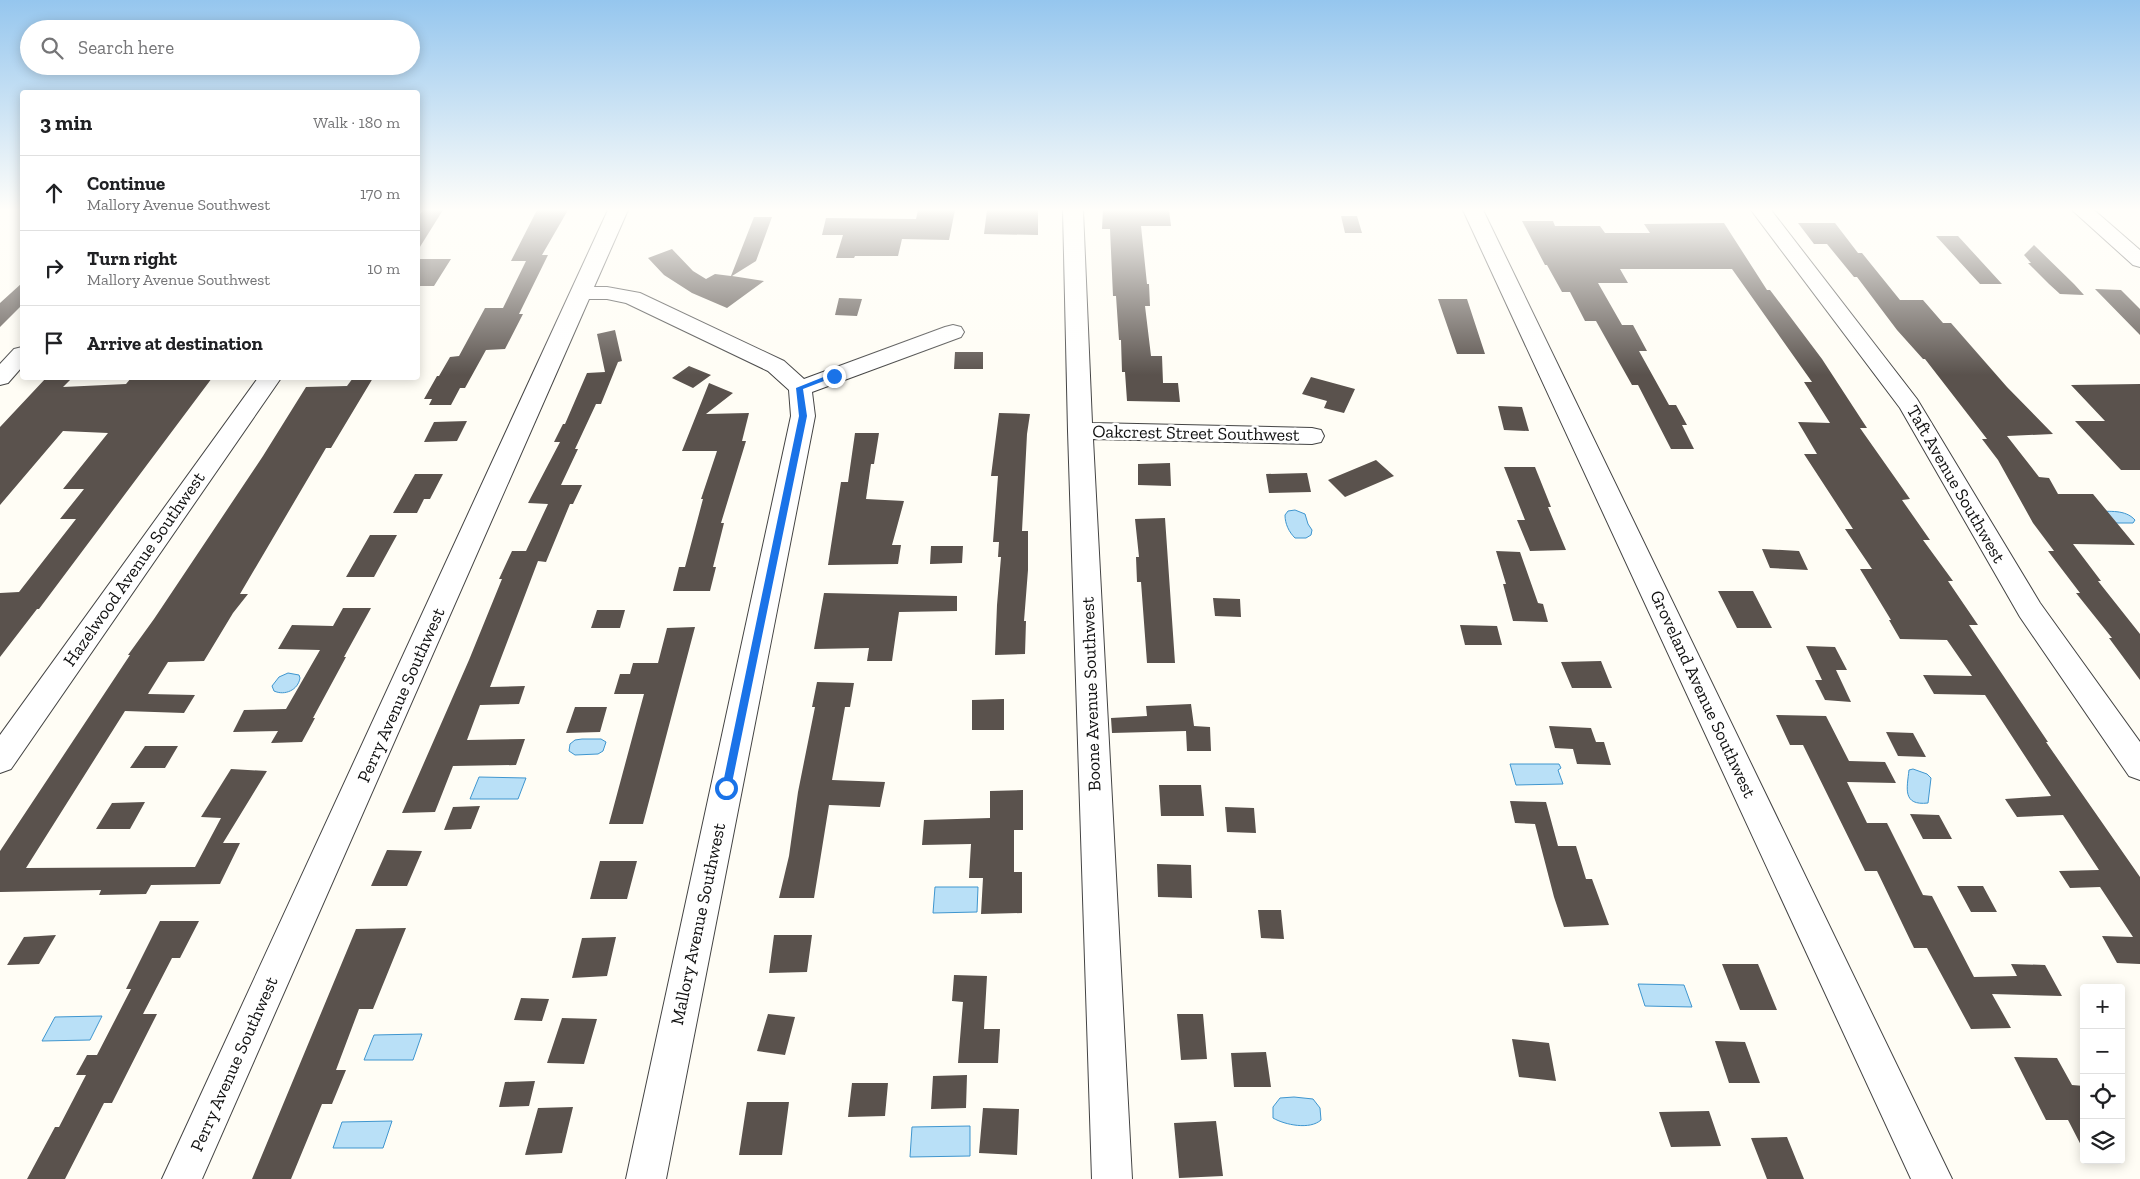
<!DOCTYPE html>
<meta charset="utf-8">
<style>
:root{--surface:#fff;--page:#f6f6f6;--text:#202124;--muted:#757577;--line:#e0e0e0}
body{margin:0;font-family:"Zilla Slab",serif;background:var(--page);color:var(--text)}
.controls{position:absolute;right:15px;bottom:15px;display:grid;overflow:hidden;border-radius:5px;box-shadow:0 2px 12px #0003}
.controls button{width:45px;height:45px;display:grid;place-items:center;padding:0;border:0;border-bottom:1px solid var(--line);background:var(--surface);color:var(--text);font:25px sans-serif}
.stop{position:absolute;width:15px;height:15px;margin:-11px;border:4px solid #1a73e8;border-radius:50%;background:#fff}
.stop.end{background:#1a73e8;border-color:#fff;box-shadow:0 1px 5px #0008}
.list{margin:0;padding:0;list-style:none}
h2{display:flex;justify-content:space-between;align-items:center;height:65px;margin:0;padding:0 20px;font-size:21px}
h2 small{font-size:16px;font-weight:400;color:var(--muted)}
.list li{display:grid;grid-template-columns:32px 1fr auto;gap:15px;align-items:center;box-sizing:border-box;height:75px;padding:0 20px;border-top:1px solid var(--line)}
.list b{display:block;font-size:19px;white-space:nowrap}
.list p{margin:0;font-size:16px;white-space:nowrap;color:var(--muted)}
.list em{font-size:16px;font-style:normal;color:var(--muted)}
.icon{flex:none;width:28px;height:28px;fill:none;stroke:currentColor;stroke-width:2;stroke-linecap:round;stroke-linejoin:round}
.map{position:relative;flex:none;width:2140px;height:1179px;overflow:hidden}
.search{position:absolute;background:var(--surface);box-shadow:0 2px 12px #0003;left:20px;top:20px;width:400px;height:55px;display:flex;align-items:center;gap:12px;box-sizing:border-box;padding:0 18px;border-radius:28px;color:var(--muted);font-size:19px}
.panel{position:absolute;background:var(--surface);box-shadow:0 2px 12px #0003;left:20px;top:90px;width:400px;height:290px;border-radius:5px}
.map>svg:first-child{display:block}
.water{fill:#b9e0f7;stroke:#3f96cf}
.building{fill:#5a524d}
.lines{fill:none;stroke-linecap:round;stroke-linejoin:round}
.minor-casing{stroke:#444;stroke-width:2}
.minor{fill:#fff;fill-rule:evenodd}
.route{fill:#1a73e8}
.labels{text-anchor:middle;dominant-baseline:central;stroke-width:5;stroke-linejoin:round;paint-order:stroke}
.street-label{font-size:18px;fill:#111;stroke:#fff}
</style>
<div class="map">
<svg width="2140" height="1179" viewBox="0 0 2140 1179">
<rect width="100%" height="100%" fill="#fffdf5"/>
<path class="water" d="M1295 510 1305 514 1308 524 1312 530 1311 535 1306 538H1295C1289 532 1285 524 1285 515L1288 511Z
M2096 511C2110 512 2125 509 2135 520L2133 523H2106Z
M288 673 299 675 300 678C298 690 285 696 274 691L272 686 279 677Z
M582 739H601L606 742 603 751 598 754 575 755 569 751 570 744 575 740Z
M1510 764H1559L1561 768 1558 770 1563 784 1516 785Z
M1913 769 1927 774 1931 778 1928 803C1902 806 1907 788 1909 770Z
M479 777 526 778 518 799H470Z
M935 887H978L977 912 933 913Z
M1638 984 1684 985 1692 1007 1645 1006Z
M102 1016 90 1040 42 1041 55 1017Z
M422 1034 413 1060H364L374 1035Z
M1294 1097 1313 1099 1320 1108 1321 1120C1310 1130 1285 1125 1273 1118V1107L1280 1098Z
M392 1121 383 1148H333L342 1122Z
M970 1126V1156L910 1157 912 1127Z"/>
<path class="building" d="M423 210H443L418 250V217Z
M537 210H568L542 255H548L519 314H523L505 349 486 350 465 388H460L451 405H429L432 399H424L437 376H439L450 357 459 356 485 308H503L526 261H511Z
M918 210H955L949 240 902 239 898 256H855L854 258H836L843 235H822L826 218 916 219Z
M987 210H1038V235L984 234Z
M1103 210H1169L1171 226H1141L1147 284H1149L1150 306H1145L1151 356H1162L1163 383H1178L1180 402 1127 401 1125 372H1122L1121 340H1119L1116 296H1113L1110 229H1102Z
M1341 216H1357L1362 233H1345Z
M754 217H772L756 261 732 276 764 281 727 308 692 293 664 275 648 258 672 249 693 271 706 279 715 274 731 276Z
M1522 221H1553L1555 226H1600L1605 233H1650L1644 224 1724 223 1767 290H1770L1822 359 1867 428H1860L1910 499 1902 500 1930 540H1923L1953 581H1948L1978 625H1969L2048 742H2046L2140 877V964L2117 963 2102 936 2133 937 2100 887 2070 888 2059 871 2099 870 2063 815 2017 817 2005 799 2051 796 1985 695 1934 694 1923 675 1972 676 1947 640 1900 639 1889 620H1891L1860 569H1872L1845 529H1853L1804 454H1817L1798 422 1830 423 1804 382H1812L1732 269H1620L1628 283H1598L1622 325H1633L1647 351H1639L1669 405H1676L1687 425H1682L1694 449H1671L1638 385H1632L1596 321H1585L1570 292H1562L1547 265H1545Z
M1798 223H1835L1858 253H1862L1900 300H1923L1943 323H1951L2007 387 2053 434 2007 436 2039 477 2049 478 2058 494H2093L2135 545 2073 544 2101 581H2098L2140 634V680L2109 638H2112L2076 593H2080L2048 551H2054L2033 523 1998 460 1982 439H1987L1925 359H1923L1897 330 1857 277H1854L1827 244H1814Z
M1936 236H1958L2002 284H1980Z
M2034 245 2074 284 2084 295 2060 294 2049 284 2028 263H2031L2024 255Z
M418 259H451L434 286H418Z
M22 283V305L0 327V303Z
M2095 289 2121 290 2140 309V335Z
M839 298 862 299 857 316 835 315Z
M1438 299H1467L1485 354H1457Z
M615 330 622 361 618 362 601 404H596L575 449H578L561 485H582L573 504H570L546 562 538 561 490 687 525 686 519 704 480 705 467 740 525 739 516 765 453 766 435 812 402 813 469 660 502 579H499L512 551H526L548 504 528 503 560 442H554L563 424H565L587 373 605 372 597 334Z
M955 352H983V369H954Z
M689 366 711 375 693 388 672 378Z
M1311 377 1355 389 1344 413 1324 408 1327 401 1302 394Z
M46 378H72L63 387 126 384 131 378H212L39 609H37L0 657V593L19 592 76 519H60L84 489H63L108 433 63 431 0 505V427Z
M353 378H373L331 448H326L240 594H248L233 613 204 661 168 662 148 694 195 695 184 713 125 711 26 868 195 867 221 818 201 817 231 769 267 771 223 843H240L220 884 151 885 146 894 99 895 101 890 0 892V851L130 655H128L154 619 263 456 306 387 347 386Z
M709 383 733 393 706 414 749 413 742 441H746L721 523H724L713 567H716L710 591H673L679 567H685L703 499H701L717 451H682Z
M2140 384V470H2121L2075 421H2105L2071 385Z
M1498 406 1522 407 1529 431 1504 430Z
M999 413 1030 414 1027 434 1022 531H1028V570L1024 621H1026L1025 654 995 655 997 605 1001 557H998L999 542H993L998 476H991Z
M467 421 457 441 424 442 434 422Z
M855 433H879L874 464H871L866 499 904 501 892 545H901L898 564 828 565 841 482H848Z
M1376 460 1394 476 1345 497 1328 480Z
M1170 463 1171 486 1138 485V464Z
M1504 467H1535L1551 507H1548L1566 550 1530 551 1517 520H1525Z
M1307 473 1311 492 1269 493 1266 474Z
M415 474H443L430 499H424L417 513H393Z
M1165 518 1175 663H1147L1141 582H1137L1136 557H1139L1135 519Z
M370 535H397L374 577H346Z
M931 546H963L962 563 930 564Z
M1762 549 1799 551 1808 570 1770 568Z
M1496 551 1520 552 1538 603 1543 604 1548 622 1513 621 1503 584H1506Z
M1718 591H1753L1772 628H1737Z
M824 593 957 596V611L899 612 892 661H867L869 648 814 649Z
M1213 598 1240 599 1241 617 1215 616Z
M343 608H371L344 657H346L313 718H315L302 742 271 743 278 731 233 732 244 710 286 709 320 650 278 649 292 625 333 626Z
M597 610H625L620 628H591Z
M1460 625 1497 626 1502 645H1465Z
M695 627 643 824H609L644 694H614L620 674H630L633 663H658L667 628Z
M1806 646 1835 647 1847 670H1836L1851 702 1825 700 1815 680H1822Z
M1601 661 1612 688H1572L1561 662Z
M817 682 854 683 850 707H845L832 780 885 782 880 807 829 805 814 898H779L789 856 798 792 815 707H812Z
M1004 699V730H972V700Z
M1191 704 1194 726 1210 727 1211 751H1187L1186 731 1112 733 1111 718 1147 716 1146 706Z
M575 707H607L600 732 566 733Z
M1776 715 1826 716 1849 761 1885 762 1896 783 1847 782 1867 823H1887L1923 895 1932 896 1974 977 2017 976 2011 964 2045 965 2062 996 1992 994 2011 1028 1971 1029 1927 948H1914L1877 871H1865L1803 745H1790Z
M1549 726 1591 728 1596 742H1604L1611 765 1577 764 1573 749 1555 748Z
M1886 732 1913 733 1926 757 1898 756Z
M145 746H178L165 768H130Z
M1159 785H1201L1204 816H1161Z
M1023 790V830H1014V872H1022V913L981 914 983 878H969L971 844 922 845 924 820 990 818V791Z
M1510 801 1546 802 1558 846H1576L1586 879H1592L1609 925 1564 927 1554 897 1535 824 1515 823Z
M145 802 130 829H96L112 803Z
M480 806 471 829 444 830 453 807Z
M1225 807 1254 808 1256 833 1227 832Z
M1910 814 1939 815 1952 839H1923Z
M387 850 422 851 407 886H371Z
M600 861H637L627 899H590Z
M1157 864 1191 865 1192 898 1158 897Z
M1957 886H1983L1997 912H1971Z
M1258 910H1281L1284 939 1261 938Z
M160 921H199L180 958H172L143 1014H157L112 1103H104L65 1179H27L55 1127H59L86 1075H76L87 1055H97L131 989H126Z
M406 928 373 1009H359L336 1070H346L332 1104H322L291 1179H252L356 929Z
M56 935 39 964 7 965 24 937Z
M774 935H812L807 972 769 973Z
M616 937 607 976 572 978 582 938Z
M1722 964H1758L1777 1010H1740Z
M954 975 987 976 984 1029H1000L998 1063H958L963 1002 952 1001Z
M521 998 549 999 542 1021 514 1020Z
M768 1014 795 1017 785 1055 757 1051Z
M1177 1014H1203L1207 1059 1181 1060Z
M562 1018 597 1019 584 1064 547 1063Z
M1512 1039 1549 1043 1556 1081 1519 1077Z
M1715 1041 1745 1042 1760 1083H1729Z
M1266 1052 1271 1087H1234L1231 1053Z
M2014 1057 2057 1058 2072 1085 2084 1086V1151L2068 1120H2046Z
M967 1075 966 1108 931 1109 933 1076Z
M535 1081 529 1106 499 1107 505 1082Z
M852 1083H888L885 1116 848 1117Z
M747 1102H789L782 1155H739Z
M573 1107 562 1153 525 1155 538 1108Z
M983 1108 1019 1109 1017 1155 979 1153Z
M1709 1111 1721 1146 1671 1147 1659 1112Z
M1216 1121 1223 1176 1179 1178 1174 1123Z
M1787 1137 1804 1179H1767L1751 1138Z"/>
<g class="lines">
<defs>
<path id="minor" d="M608 210H628L594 287H607L640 293 784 361 804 379 945 327 953 325 961 327 964 332 961 337 812 392 815 416 666 1179H626L791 416 789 390 768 371 626 303 607 299H589L202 1179H162Z
M1063 210H1083L1092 423 1312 428 1321 430 1324 436 1321 442 1312 444 1093 439 1132 1179H1092L1068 431Z
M1463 210H1483L1952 1179H1911Z
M1751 210H1771L1917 399 2040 603 2140 742V780L2129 776 2020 617 1900 408Z
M2072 210H2094L2140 250V267L2133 265Z
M22 347V367L8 383 0 385V364L14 349Z
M258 378H281L11 769 0 773V735Z"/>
</defs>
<use href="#minor" class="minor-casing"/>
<use href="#minor" class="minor"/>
</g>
<linearGradient id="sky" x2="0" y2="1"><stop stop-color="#95c6ee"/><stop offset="0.56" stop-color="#fffefa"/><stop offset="1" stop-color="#fffefa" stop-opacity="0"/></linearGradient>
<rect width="2140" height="375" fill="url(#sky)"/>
<path class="route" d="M831 374 837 376 803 389 807 416 731 788 726 792 722 788 799 416 796 388Z"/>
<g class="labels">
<g class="street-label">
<text transform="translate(1196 433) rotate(1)">Oakcrest Street Southwest</text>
<text transform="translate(1956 484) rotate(60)">Taft Avenue Southwest</text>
<text transform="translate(134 569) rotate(-55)">Hazelwood Avenue Southwest</text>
<text transform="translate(1091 694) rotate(-92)">Boone Avenue Southwest</text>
<text transform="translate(1703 694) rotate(65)">Groveland Avenue Southwest</text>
<text transform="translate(401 695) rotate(-66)">Perry Avenue Southwest</text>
<text transform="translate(698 924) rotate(-78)">Mallory Avenue Southwest</text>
<text transform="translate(234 1064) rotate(-66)">Perry Avenue Southwest</text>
</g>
</g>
</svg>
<div class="controls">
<button>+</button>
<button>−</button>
<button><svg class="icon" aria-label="locate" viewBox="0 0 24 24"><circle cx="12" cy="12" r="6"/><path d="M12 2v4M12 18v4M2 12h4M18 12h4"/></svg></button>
<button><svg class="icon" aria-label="layers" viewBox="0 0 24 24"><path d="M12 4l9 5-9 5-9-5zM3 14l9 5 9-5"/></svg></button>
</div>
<div class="stop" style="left:726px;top:788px"></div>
<div class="stop end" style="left:834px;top:376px"></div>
<div class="search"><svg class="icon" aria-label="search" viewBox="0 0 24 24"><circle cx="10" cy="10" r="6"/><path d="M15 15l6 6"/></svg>Search here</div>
<section class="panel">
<h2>3 min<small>Walk · 180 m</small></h2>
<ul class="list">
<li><svg class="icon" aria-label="ahead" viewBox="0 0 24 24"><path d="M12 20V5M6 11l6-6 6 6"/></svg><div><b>Continue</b><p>Mallory Avenue Southwest</p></div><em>170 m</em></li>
<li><svg class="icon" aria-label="right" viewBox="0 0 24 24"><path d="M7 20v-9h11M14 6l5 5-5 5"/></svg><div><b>Turn right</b><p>Mallory Avenue Southwest</p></div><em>10 m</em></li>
<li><svg class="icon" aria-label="arrive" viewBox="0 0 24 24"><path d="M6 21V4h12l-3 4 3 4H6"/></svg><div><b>Arrive at destination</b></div></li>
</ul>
</section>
</div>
